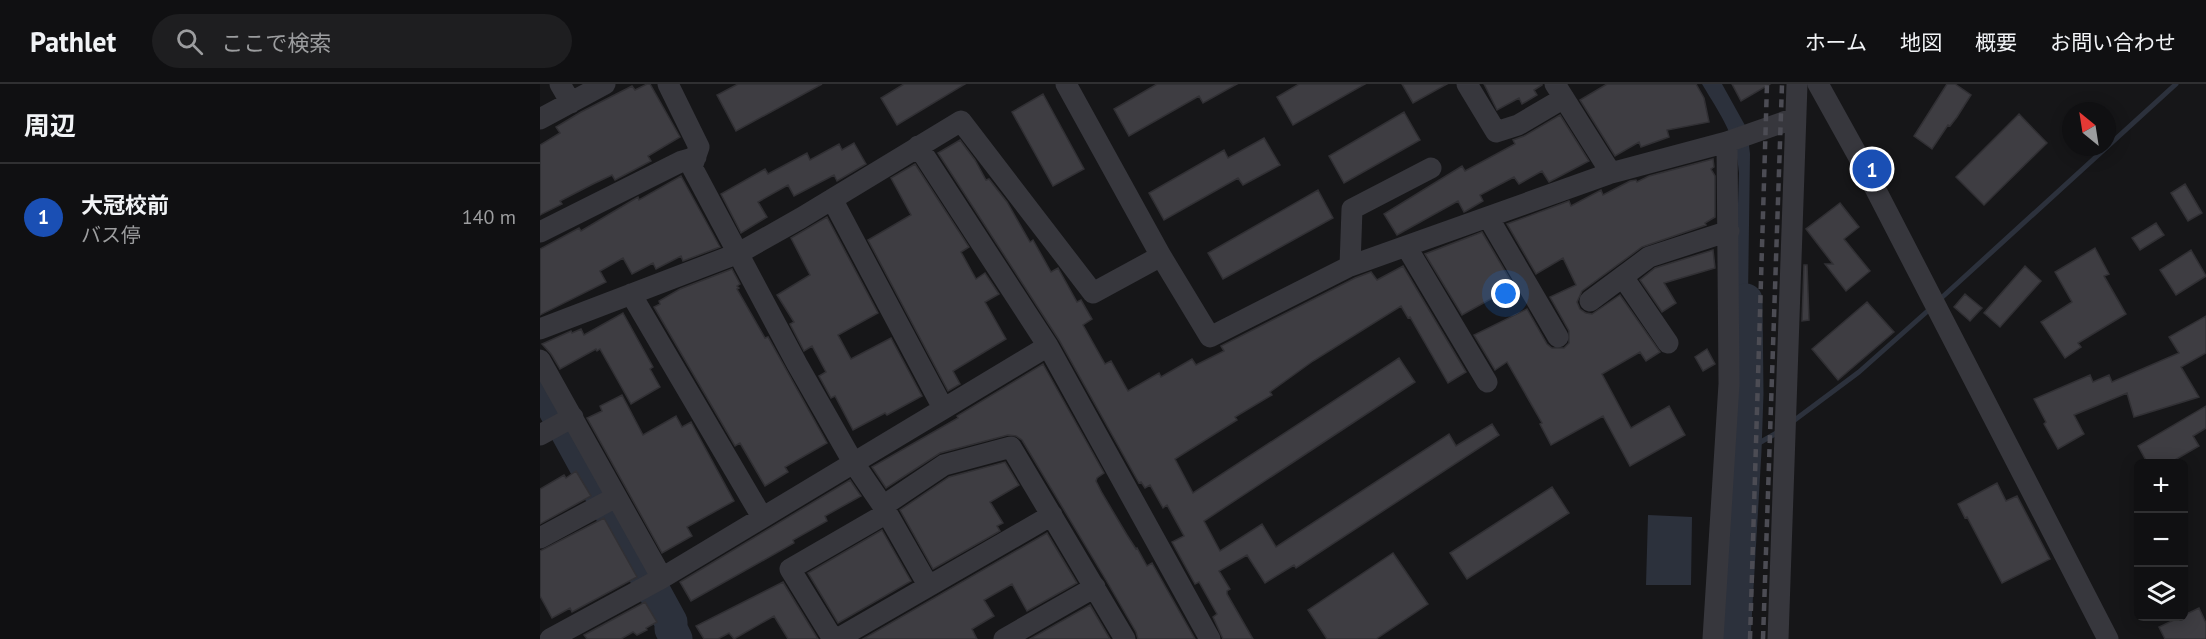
<!DOCTYPE html>
<html lang="ja">
<meta charset="utf-8">
<style>
:root{--surface:#101012;--page:#1e1e20;--text:#f1f3f6;--muted:#9c9d9f;--line:#303032;--accent:#8c9099}
body{margin:0;font-family:"PT Sans","Noto Sans JP",sans-serif;background:var(--page);color:var(--text)}
.controls{position:absolute;right:18px;bottom:18px;display:grid;overflow:hidden;border-radius:9px;box-shadow:0 3px 15px #0003}
.controls button{width:54px;height:54px;display:grid;place-items:center;padding:0;border:0;border-bottom:2px solid var(--line);background:var(--surface);color:var(--text);font:30px sans-serif}
.compass{position:absolute;left:1522px;top:18px;width:54px;height:54px;border-radius:50%;background:var(--surface);box-shadow:0 3px 15px #0003;rotate:330deg}
.you{position:absolute;left:966px;top:210px;width:21px;height:21px;margin:-15px;border:4px solid #fff;border-radius:50%;background:#1a73e8;box-shadow:0 0 0 9px #1a73e833}
.badge{display:grid;place-items:center;width:39px;height:39px;border-radius:50%;background:var(--accent);color:#fff;font-size:20px;font-weight:700}
.pin{position:absolute;translate:-50% -50%;border:3px solid #fff;box-shadow:0 2px 6px #0006}
.list{margin:0;padding:0;list-style:none}
h2{display:flex;justify-content:space-between;align-items:center;height:78px;margin:0;padding:0 24px;font-size:26px}
h2 small{font-size:20px;font-weight:400;color:var(--muted)}
.list li{display:grid;grid-template-columns:39px 1fr auto;gap:18px;align-items:center;box-sizing:border-box;height:108px;padding:0 24px;border-top:2px solid var(--line)}
.list b{display:block;font-size:22px;white-space:nowrap}
.list p{margin:0;font-size:20px;white-space:nowrap;color:var(--muted)}
.list em{font-size:20px;font-style:normal;color:var(--muted)}
.icon{flex:none;width:33px;height:33px;fill:none;stroke:currentColor;stroke-width:2;stroke-linecap:round;stroke-linejoin:round}
.map{position:relative;flex:none;width:1666px;height:555px;overflow:hidden}
header{display:flex;align-items:center;gap:36px;box-sizing:border-box;height:84px;padding:0 30px;background:var(--surface);border-bottom:2px solid var(--line)}
header strong{font-size:28px}
nav{display:flex;gap:33px;margin-inline-start:auto;font-size:21px}
.search{width:420px;height:54px;background:var(--page);display:flex;align-items:center;gap:15px;box-sizing:border-box;padding:0 21px;border-radius:33px;color:var(--muted);font-size:22px}
main{display:flex}
aside{flex:1;background:var(--surface)}
.map>svg:first-child{display:block}
.water{fill:#2c313c}
.lines{fill:none;stroke-linecap:round;stroke-linejoin:round}
.stream{stroke:#2c313c;stroke-width:5}
.river{stroke:#2c313c;stroke-width:33}
.building{fill:#3e3d42;stroke:#313034;stroke-width:1.5}
.minor{stroke:#37373d;stroke-width:21}
.rail{stroke:#4c4c54;stroke-width:4.5;stroke-dasharray:8 6;stroke-linecap:butt}
</style>
<header>
<strong>Pathlet</strong>
<div class="search"><svg class="icon" aria-label="search" viewBox="0 0 24 24"><circle cx="10" cy="10" r="6"/><path d="M15 15l6 6"/></svg>ここで検索</div>
<nav><a>ホーム</a><a>地図</a><a>概要</a><a>お問い合わせ</a></nav>
</header>
<main>
<aside>
<h2>周辺<small></small></h2>
<ul class="list">
<li><span class="badge" style="background:#1a4fb4">1</span><div><b>大冠校前</b><p>バス停</p></div><em>140 m</em></li>
</ul>
</aside>
<div class="map">
<svg width="1666" height="555" viewBox="0 0 1666 555">
<rect width="100%" height="100%" fill="#161618"/>
<path class="water" d="M1162 0H1182L1207 45 1210 70 1208 213 1196 555H1184L1199 89C1196 51 1181 32 1162 0Z
M1108 431 1152 433 1151 501H1106Z"/>
<g class="lines">
<path class="stream" d="M1398 217 1636 0
M1252 338 1319 288 1391 224
M1205 367 1240 347"/>
<path class="river" d="M0 299 131 538V545L136 555
M1194 555 1205 367 1207 310 1206 216"/>
</g>
<path class="building" d="M107 0H110L140 53 108 72 111 77 75 96 72 91 53 100 20 117 22 120 0 131V61L20 49 16 43 41 28 92 2 95 6Z
M198 0H282L196 47 177 11Z
M364 0H425L357 41 341 14Z
M617 0H697L663 19 659 12 589 52 574 25Z
M759 0H825L753 41 737 13Z
M862 0H907L873 19Z
M944 0H1002V1L994 6 997 11 982 20 979 14 957 26Z
M1067 0H1156L1164 14 1169 38 1127 46 1129 53 1101 63 1099 58 1075 72 1040 16Z
M1192 0H1230L1201 17Z
M1407 0H1415L1431 11 1417 33 1410 42 1408 41 1392 65 1374 52Z
M503 10 544 85 513 102 472 28Z
M864 28 880 56 804 99 789 72Z
M1479 30 1507 59 1444 121 1416 93Z
M1020 31 1049 77 1009 98 1002 87 979 100 974 93 940 111 943 117 926 127 924 128 918 117 857 151 844 130 922 82 925 87 975 60 973 56 984 52Z
M724 54 740 81 703 101 698 94 624 136 609 109 684 66 688 74Z
M420 56 435 76 446 96 449 95 467 118 490 158 493 156 511 188 518 184 537 218 541 216 552 235 543 241 565 280 571 277 588 307 619 289 621 293 652 275 656 281 684 267 681 262 815 194 831 188 837 196 863 182 926 288 908 299 870 233 868 234 861 222 773 277 730 308 732 311 695 333 697 336 635 375 653 409 859 274 875 298 664 437 680 467 722 440 736 463 909 350 916 362 952 340 959 351 756 484 754 481 725 499 707 471 679 487 690 505 687 507V510L713 555H683L673 533 677 530 659 498 655 500 632 458 644 452 627 421 623 424 610 401 605 404 601 398 599 399 519 256 398 69Z
M314 59 326 80 297 97 294 91 254 112 248 101 218 118 227 133 201 149 181 110 225 85 228 90 267 69 270 76 299 60 302 66Z
M1173 75 1174 83 1171 85 1175 92V133L1165 139 1166 141 1102 163 1042 207 1037 218 1040 225 1046 229 1052 230 1080 211 1120 268 1106 277 1100 268 1062 290 1091 344 1129 322 1145 351 1090 382 1063 332 1011 361 1000 340 1002 339 967 278 955 286 934 251 987 225 1007 260 1012 264H1024L1029 259V247L1010 213 1036 201 1023 174 996 190 967 140 1029 117 1031 122 1061 106 1063 111 1090 97 1096 96 1097 98 1109 92Z
M375 80 429 163 421 168 436 195 445 189 459 210 445 218 466 255 413 287 420 300 408 307 328 156 371 131 351 94Z
M141 92 180 163 143 177 141 172 116 185 113 179 92 190 83 174 60 187 66 198 0 231V165L39 144 41 147 93 116 98 113 99 116Z
M1645 100 1662 129 1648 137 1631 109Z
M778 106 793 134 683 195 668 169Z
M1300 119 1319 143 1304 155 1330 187 1306 207 1285 180H1293L1266 145Z
M287 133 338 229 298 251 311 275 351 254 382 312 347 331 345 329 313 346 295 312 291 314 279 292 286 288 272 262 264 267 250 240 254 238 237 211 270 191 251 154Z
M1616 139 1624 151 1600 166 1592 154Z
M942 148 974 202 922 231 885 170Z
M1555 164 1569 190 1564 192 1586 230 1538 259 1541 263 1525 274 1501 238 1532 218 1515 188Z
M1173 166 1175 184 1124 199 1136 219 1122 228 1100 196 1115 184Z
M1651 166 1666 192 1636 211 1620 186Z
M1264 181H1267L1269 236 1262 237Z
M1485 182 1501 197 1460 243 1444 229Z
M192 185 200 200 197 202 199 204 197 205 225 254 228 253 287 359 245 383 248 388 225 402 200 359 195 362 114 223 120 220 119 217 140 205Z
M1425 210 1442 224 1430 237 1414 223Z
M1327 218 1354 248 1298 296 1272 265Z
M83 229 113 283 110 285 120 303 91 320 60 265 57 267 56 265 20 285 11 270 2 260 31 247 32 249 41 245 44 251Z
M1666 232V269L1641 283 1659 313 1594 333 1587 309 1534 331 1544 350 1518 365 1504 340 1506 338 1494 315 1550 291 1553 298 1569 291 1572 298 1639 269 1629 253Z
M1167 265 1175 280 1163 287 1155 273Z
M503 280 564 389 557 394 556 397 562 409 587 451 596 465 597 464 607 482 612 479 655 555H598L596 548 566 496 482 356 476 352 468 351 400 369 346 404 332 383 418 334 417 332Z
M82 311 103 351 136 332 142 343 151 338 194 417 147 443 152 452 122 469 47 334 62 327 60 322Z
M1666 322V344L1653 352 1659 362 1628 380H1608L1598 362Z
M465 378 479 401 450 418 463 439 457 442 460 447 393 485 360 426 409 393Z
M36 387 51 412 0 440V405L24 391 26 394Z
M310 396 321 412 285 432 287 437 253 456 254 459 151 517 140 498Z
M1457 399 1466 417 1477 412 1510 475 1462 499 1427 433 1425 434 1418 420Z
M1012 403 1029 429 927 495 910 469Z
M64 434 97 493 32 528 30 524 12 534 0 512V467Z
M342 446 371 497 298 539 268 489Z
M507 449 537 499 487 527 472 500 444 516 454 532 432 545 437 555H323Z
M853 469 888 520 836 555H787L768 526Z
M243 498 278 555H248L234 532 194 555 189 549 178 555H164L156 542Z
M105 518 117 538 106 544 107 546 97 551 93 548 81 555H47L44 551Z
M550 521 570 555H490Z
M1659 524 1666 539V555H1625L1619 543Z"/>
<g class="lines">
<path class="minor" d="M20 0 31 19
M128 0 159 63 152 83 257 280 313 378 343 422 388 501
M526 0 621 172 670 253 810 182 1071 89 1187 58 1255 34
M927 0 956 48 978 41 1024 14
M1015 0 1071 89
M1278 0 1323 81 1568 555
M0 35 65 0
M378 62 508 262 670 555
M292 115 403 324
M948 133 1018 253
M0 148 142 77 156 73
M866 162 947 298
M810 182 812 125 891 84
M1083 193 1128 259
M91 210 222 433
M1050 217 1109 173 1189 147
M0 245 199 169 261 134 421 37 553 209 621 172
M0 276 122 494
M0 351 33 333
M343 422 404 381 471 363 585 555
M0 454 76 413
M10 555 122 494 508 262
M293 555 250 485 347 429
M297 555 512 431
M464 555 555 503
M1173 555 1189 300 1187 58
M1238 555 1257 0"/>
<path class="rail" d="M1210 555 1227 0
M1223 555 1242 0"/>
</g>
</svg>
<div class="controls">
<button>+</button>
<button>−</button>
<button><svg class="icon" aria-label="layers" viewBox="0 0 24 24"><path d="M12 4l9 5-9 5-9-5zM3 14l9 5 9-5"/></svg></button>
</div>
<svg class="compass" viewBox="-18 -18 36 36"><path d="M0-13l5 13h-10z" fill="#e53935"/><path d="M0 13l5-13h-10z" fill="#9c9d9f"/></svg>
<div class="you"></div>
<div class="pin badge" style="left:1332px;top:85px;background:#1a4fb4">1</div>
</div>
</main>
